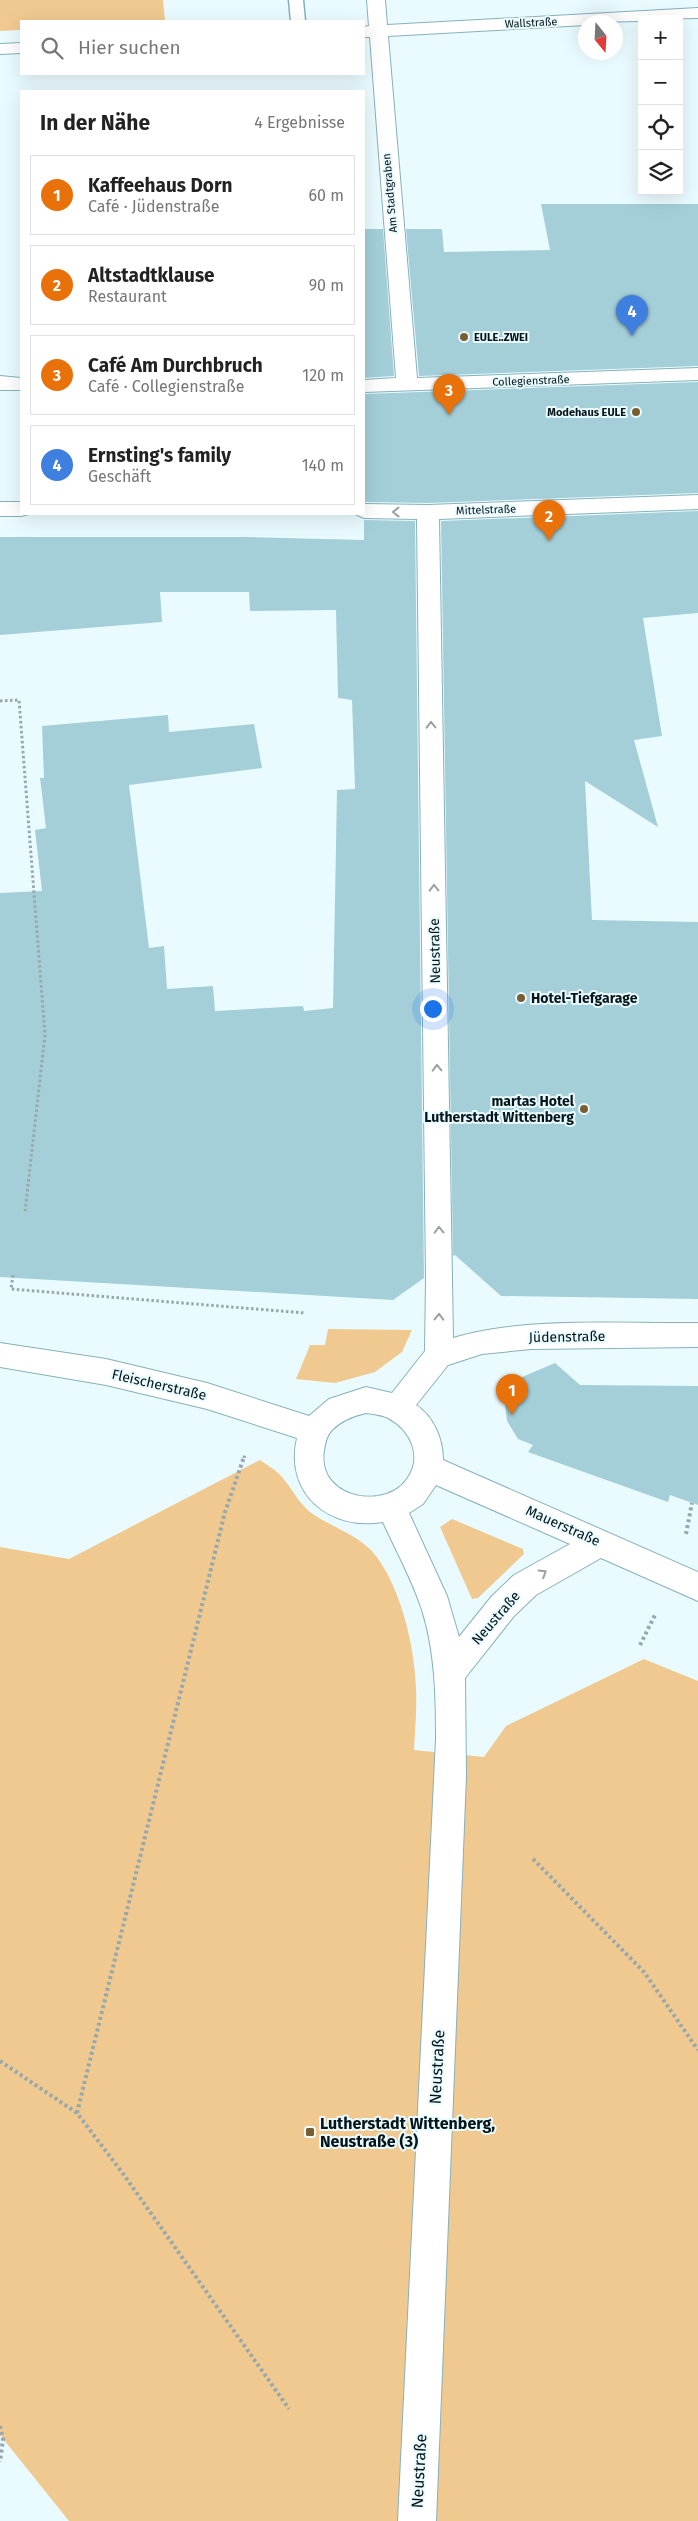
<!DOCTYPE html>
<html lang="de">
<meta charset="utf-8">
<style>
:root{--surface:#fff;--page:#f2f2f2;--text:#222;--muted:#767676;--line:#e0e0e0;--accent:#7a5d31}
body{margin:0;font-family:"Fira Sans",sans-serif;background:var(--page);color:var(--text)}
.controls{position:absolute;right:15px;top:15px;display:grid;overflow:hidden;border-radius:0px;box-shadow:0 5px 20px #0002}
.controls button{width:45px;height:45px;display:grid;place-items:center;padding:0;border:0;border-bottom:1px solid var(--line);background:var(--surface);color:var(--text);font:25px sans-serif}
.compass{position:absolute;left:578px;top:15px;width:45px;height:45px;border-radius:50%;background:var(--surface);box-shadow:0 5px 20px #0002;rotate:162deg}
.you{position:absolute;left:432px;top:1008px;width:18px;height:18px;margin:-12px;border:4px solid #fff;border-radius:50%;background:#1a73e8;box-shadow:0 0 0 8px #1a73e833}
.badge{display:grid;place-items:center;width:32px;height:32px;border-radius:50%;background:var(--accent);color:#fff;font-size:16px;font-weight:700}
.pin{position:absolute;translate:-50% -41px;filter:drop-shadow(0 1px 2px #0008)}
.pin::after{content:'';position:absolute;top:26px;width:18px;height:15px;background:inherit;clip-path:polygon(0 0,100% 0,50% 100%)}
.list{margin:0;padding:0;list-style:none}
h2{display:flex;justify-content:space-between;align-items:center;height:65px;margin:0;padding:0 20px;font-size:21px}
h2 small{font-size:16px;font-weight:400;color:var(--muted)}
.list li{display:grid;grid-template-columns:32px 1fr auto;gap:15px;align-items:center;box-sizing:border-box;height:80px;margin:0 10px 10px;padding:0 10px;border:1px solid var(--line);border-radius:0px}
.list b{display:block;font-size:19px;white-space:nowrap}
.list p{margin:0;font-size:16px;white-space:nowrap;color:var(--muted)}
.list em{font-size:16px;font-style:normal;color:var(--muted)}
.icon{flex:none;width:28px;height:28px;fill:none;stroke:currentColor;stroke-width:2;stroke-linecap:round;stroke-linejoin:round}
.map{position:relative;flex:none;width:698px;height:2521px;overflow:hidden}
.search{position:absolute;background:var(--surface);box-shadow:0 5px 20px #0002;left:20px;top:20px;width:345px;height:55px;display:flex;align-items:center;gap:12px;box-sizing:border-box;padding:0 18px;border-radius:0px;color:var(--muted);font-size:19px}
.panel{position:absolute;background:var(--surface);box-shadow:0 5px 20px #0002;left:20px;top:90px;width:345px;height:425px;border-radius:0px}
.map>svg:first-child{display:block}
.green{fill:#f0c990}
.building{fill:#a4cfd9}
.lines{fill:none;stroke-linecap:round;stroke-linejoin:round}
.lane-casing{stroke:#86b1bb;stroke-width:3}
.street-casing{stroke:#86b1bb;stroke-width:2}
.path-far1{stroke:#97a8ac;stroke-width:3;stroke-dasharray:2.5 2.5;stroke-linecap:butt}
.path{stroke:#97a8ac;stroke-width:4;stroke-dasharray:3 3;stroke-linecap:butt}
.lane{fill:#fff;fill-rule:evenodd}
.street{fill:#fff;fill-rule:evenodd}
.oneway{stroke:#9ba1a3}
.poi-dot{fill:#7a5d31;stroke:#eafbff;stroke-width:2}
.labels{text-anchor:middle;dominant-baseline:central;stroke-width:4;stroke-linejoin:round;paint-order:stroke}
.far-street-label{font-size:11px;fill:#051519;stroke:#eafbff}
.far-poi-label{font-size:11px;font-weight:bold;fill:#051519;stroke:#eafbff;text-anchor:start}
.street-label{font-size:14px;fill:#051519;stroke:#eafbff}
.poi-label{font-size:14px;font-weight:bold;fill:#051519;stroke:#eafbff;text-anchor:start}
.near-street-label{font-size:16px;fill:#051519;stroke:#eafbff}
.near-poi-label{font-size:16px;font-weight:bold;fill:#051519;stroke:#eafbff;text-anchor:start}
</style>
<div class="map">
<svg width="698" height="2521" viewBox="0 0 698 2521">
<rect width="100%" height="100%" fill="#eafbff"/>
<path class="green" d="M0 0H163L165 21H21V30L0 31Z
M328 1329 412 1330 402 1352 375 1372 335 1383 296 1379 310 1345H325Z
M260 1460C267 1465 276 1470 281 1476 292 1488 298 1502 310 1512 329 1526 354 1533 371 1550 400 1582 415 1647 416 1689 417 1709 415 1730 414 1750L484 1757 506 1726 644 1659 698 1681V2521H69L0 2435V1547L69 1559Z
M452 1519 523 1549 524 1554 478 1598 472 1599 440 1527Z"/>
<path class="building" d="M541 204H698V366L419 376 406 229H442L444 252 550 250Z
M364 229H383L394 376 364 378Z
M698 382V493L428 503 364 502V394Z
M698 511V613L643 618 662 736 634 740 658 827 585 781 592 920 698 922V1299L501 1296 455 1255 453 1256 441 521Z
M364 520 415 521 424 1278 393 1300 0 1277V893L42 891 35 830 46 828 40 778H44L42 726 168 715 169 732 254 724 262 768 129 785 149 948 164 946 167 989 213 986 215 1011 303 1006 304 1011 333 1008 337 790 355 789 352 700 338 698 336 610 250 611 249 592H160L162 622 0 635V537H246L364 540Z
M555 1363 580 1385 698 1386V1505L670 1495 668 1502 528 1452 533 1445 518 1439 507 1421 505 1404 508 1391 522 1377Z"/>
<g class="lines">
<defs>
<path id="lane" d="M289 0H303L305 21H291Z"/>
<path id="street" d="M367 0H385L387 25 698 8V18L642 19V21L586 22V25L388 36 417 378 698 368V380L364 392V380L396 378 370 37H364V27L369 26Z
M21 43V53L0 54V44Z
M0 376 21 378V390H0Z
M698 495V509L439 519 453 1338C527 1316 621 1324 698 1323V1347L531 1349 482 1354 448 1365 416 1405C434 1417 443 1439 443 1460L698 1572V1601L601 1558 536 1595 514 1616 465 1678 466 1776 436 2521H398L436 1739C436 1695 435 1651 422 1610 412 1579 396 1551 383 1522 330 1531 284 1494 297 1438L207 1409 106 1385 0 1367V1343L106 1359 207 1383 309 1416 329 1399 366 1387 392 1393 425 1351 426 1279 417 519 364 518 355 514H364V504L428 505ZM366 1413C373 1414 382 1415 388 1418 411 1430 423 1457 407 1479 400 1489 390 1494 378 1496 349 1500 319 1483 324 1451 325 1443 327 1435 332 1430 342 1420 353 1416 366 1413ZM436 1485 570 1544 514 1575 492 1596 459 1637 447 1596 409 1513 423 1504Z
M0 502H21V514H29L21 516H0Z"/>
</defs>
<use href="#lane" class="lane-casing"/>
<use href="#street" class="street-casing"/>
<path class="path-far1" d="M0 701 19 700 45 1035 25 1212
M13 1275 11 1289 305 1313
M244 1458 245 1454"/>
<path class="path" d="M686 1534 692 1503
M640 1645 655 1615
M533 1859 644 1972 698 2050
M0 2061 77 2113 124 2175 289 2409
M77 2113 225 1512 244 1457
M0 2426 3 2439 0 2462"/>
<use href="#lane" class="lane"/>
<use href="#street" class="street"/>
</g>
<defs><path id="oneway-chevron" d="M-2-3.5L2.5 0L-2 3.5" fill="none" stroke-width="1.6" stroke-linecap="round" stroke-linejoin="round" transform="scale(1.25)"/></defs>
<g class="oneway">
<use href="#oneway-chevron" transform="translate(396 512) rotate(-180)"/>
<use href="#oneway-chevron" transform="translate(431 725) rotate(-91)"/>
<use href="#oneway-chevron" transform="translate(434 888) rotate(-91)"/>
<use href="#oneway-chevron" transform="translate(437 1068) rotate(-91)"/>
<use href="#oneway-chevron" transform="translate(439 1230) rotate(-91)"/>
<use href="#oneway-chevron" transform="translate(439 1317) rotate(-89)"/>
<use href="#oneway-chevron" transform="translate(543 1573) rotate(-32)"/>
</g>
<g class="poi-dot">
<circle cx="464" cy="337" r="5"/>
<circle cx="636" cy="412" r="5"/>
<circle cx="521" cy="998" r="5"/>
<circle cx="584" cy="1109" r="5"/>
<rect x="305" y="2127" width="10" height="10" rx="2.5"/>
</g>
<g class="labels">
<g class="far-street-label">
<text transform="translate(531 23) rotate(-3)">Wallstraße</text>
<text transform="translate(390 193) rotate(-95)">Am Stadtgraben</text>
<text transform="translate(531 381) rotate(-2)">Collegienstraße</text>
<text transform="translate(486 510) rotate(-2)">Mittelstraße</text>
</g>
<g class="far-poi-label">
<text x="474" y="337">EULE..ZWEI</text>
<text x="626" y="412" text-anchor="end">Modehaus EULE</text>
</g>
<g class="street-label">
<text transform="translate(435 951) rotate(-91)">Neustraße</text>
<text transform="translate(567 1337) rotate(-1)">Jüdenstraße</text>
<text transform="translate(159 1385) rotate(13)">Fleischerstraße</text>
<text transform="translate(563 1526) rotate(24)">Mauerstraße</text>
<text transform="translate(496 1618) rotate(-49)">Neustraße</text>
</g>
<g class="poi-label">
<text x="531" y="998">Hotel-Tiefgarage</text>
<text x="574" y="1101" text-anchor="end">martas Hotel<tspan x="574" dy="16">Lutherstadt Wittenberg</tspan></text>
</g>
<g class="near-street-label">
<text transform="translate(437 2067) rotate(-87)">Neustraße</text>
<text transform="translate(419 2471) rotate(-87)">Neustraße</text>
</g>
<g class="near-poi-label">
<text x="320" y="2123">Lutherstadt Wittenberg,<tspan x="320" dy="18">Neustraße (3)</tspan></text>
</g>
</g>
</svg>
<div class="controls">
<button>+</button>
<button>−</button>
<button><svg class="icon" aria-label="locate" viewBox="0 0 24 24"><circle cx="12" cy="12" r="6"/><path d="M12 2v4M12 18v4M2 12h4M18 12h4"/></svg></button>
<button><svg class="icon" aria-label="layers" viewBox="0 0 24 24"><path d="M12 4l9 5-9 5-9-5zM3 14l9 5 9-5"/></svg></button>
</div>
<svg class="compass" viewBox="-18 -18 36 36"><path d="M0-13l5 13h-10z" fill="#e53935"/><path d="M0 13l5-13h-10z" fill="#767676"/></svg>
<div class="you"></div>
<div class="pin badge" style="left:512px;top:1415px;background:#e8710a">1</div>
<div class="pin badge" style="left:549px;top:541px;background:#e8710a">2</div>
<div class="pin badge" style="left:449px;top:415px;background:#e8710a">3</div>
<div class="pin badge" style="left:632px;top:336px;background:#3f7fe0">4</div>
<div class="search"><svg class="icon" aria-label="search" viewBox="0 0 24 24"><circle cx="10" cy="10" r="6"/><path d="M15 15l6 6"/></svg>Hier suchen</div>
<section class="panel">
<h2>In der Nähe<small>4 Ergebnisse</small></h2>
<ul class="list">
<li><span class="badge" style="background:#e8710a">1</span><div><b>Kaffeehaus Dorn</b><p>Café · Jüdenstraße</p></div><em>60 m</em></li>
<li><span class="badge" style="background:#e8710a">2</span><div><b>Altstadtklause</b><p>Restaurant</p></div><em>90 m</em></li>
<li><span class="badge" style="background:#e8710a">3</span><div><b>Café Am Durchbruch</b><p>Café · Collegienstraße</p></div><em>120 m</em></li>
<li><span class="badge" style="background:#3f7fe0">4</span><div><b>Ernsting's family</b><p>Geschäft</p></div><em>140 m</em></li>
</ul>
</section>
</div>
